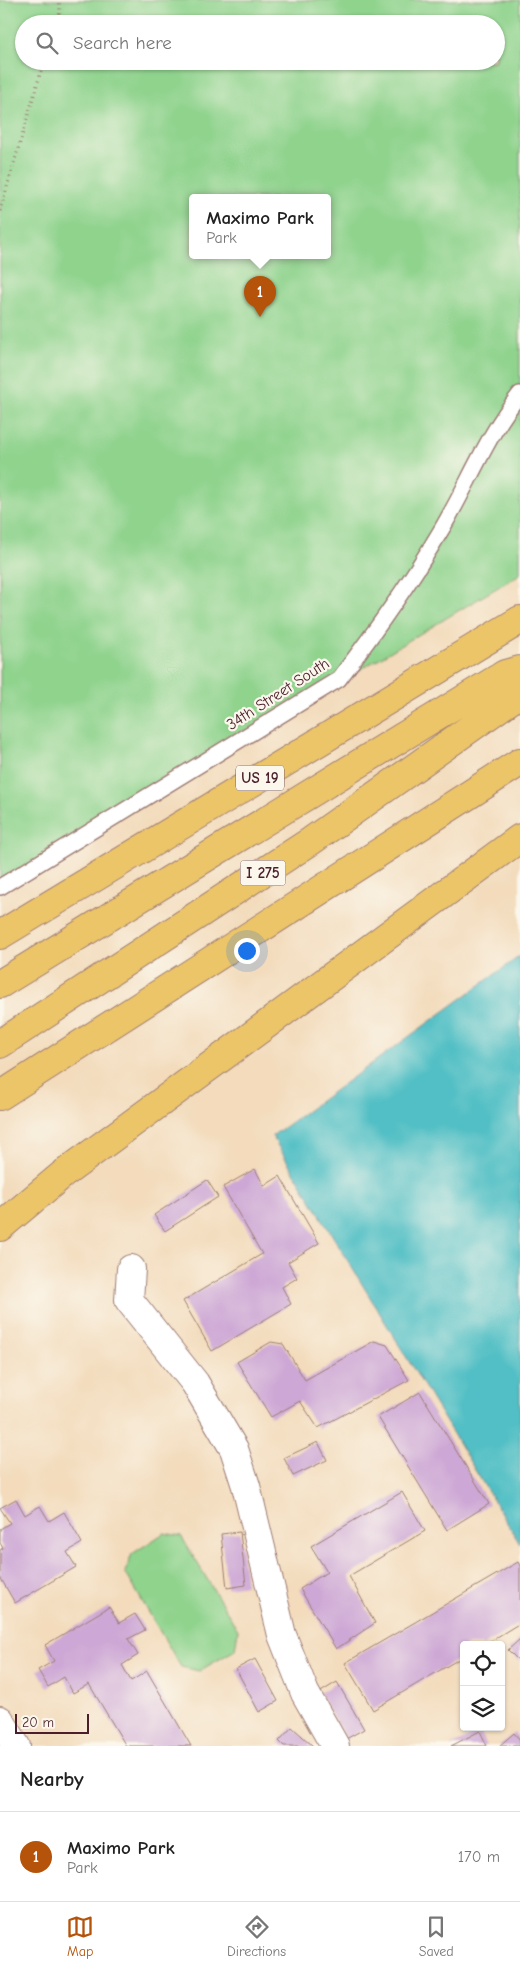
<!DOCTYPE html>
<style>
:root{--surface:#fff;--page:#f6f6f6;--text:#222;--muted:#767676;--line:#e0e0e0;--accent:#b45309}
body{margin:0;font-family:"Comic Neue",sans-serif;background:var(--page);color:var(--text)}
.controls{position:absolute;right:15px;bottom:15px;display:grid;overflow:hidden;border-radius:5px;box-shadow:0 1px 4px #0004}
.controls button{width:45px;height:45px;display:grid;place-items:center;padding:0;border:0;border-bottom:1px solid var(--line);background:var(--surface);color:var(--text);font:25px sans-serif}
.scale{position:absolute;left:15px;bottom:12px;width:74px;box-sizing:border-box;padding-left:5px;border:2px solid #4a1f2b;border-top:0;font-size:14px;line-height:18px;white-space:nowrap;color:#4a1f2b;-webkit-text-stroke:4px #fbf7ec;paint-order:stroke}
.you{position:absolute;left:246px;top:950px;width:18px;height:18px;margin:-12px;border:4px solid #fff;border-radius:50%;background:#1a73e8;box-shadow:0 0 0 8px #1a73e833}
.badge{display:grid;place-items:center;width:32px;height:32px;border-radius:50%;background:var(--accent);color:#fff;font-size:16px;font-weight:700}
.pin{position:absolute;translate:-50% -41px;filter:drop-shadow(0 1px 2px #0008)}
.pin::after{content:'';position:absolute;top:26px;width:18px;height:15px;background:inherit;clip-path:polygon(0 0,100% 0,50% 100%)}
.popup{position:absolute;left:189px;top:194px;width:142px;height:65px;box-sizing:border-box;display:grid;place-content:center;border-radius:5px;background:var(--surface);filter:drop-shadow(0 1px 4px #0005);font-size:16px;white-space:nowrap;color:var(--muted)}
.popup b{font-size:19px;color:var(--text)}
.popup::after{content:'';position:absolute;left:50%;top:100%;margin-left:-10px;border:10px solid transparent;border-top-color:var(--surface)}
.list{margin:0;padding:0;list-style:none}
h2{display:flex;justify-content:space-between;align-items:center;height:65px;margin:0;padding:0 20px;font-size:21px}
h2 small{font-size:16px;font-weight:400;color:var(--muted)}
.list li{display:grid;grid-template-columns:32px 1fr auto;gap:15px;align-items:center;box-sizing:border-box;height:90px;padding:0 20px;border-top:1px solid var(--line)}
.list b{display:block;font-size:19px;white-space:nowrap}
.list p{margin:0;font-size:16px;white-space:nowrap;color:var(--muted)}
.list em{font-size:16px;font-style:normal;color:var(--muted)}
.icon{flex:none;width:28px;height:28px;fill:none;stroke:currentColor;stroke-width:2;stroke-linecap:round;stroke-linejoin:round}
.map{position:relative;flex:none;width:520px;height:1746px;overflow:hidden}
.search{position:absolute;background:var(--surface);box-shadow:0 1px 4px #0004;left:15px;right:15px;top:15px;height:55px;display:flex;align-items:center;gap:12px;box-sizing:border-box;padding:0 18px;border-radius:28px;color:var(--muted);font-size:19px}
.sheet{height:155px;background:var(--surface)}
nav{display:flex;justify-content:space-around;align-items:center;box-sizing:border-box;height:70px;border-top:1px solid var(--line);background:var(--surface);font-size:14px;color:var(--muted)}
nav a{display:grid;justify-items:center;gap:2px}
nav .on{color:var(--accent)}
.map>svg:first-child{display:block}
.green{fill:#8fd38d;stroke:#6c795c;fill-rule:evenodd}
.water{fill:#51bfc5;stroke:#4e6f78}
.building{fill:#cda7d5}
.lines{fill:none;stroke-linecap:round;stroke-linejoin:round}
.service-casing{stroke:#9e7d74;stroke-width:18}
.minor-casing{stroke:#9e7d74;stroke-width:30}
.tertiary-casing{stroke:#9e7d74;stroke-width:30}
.motorway-casing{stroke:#9e7d74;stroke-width:30}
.path{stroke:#9e7d74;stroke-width:3;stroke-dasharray:1 4;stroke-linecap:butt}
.service{stroke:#fff;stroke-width:15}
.minor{stroke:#fff;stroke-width:28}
.tertiary{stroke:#fff;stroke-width:28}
.motorway{stroke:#ecc569;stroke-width:28}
.labels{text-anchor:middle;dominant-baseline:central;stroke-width:4.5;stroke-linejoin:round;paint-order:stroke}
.shield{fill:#fbf7ec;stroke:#7f6065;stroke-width:1}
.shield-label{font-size:15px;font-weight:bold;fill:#4a1f2b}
.street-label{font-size:16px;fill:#4a1f2b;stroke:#fbf7ec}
</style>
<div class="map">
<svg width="520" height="1746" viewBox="0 0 520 1746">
<rect width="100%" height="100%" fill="#fbf7ec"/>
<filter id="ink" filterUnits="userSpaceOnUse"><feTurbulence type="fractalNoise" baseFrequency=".02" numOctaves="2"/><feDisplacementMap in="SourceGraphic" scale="10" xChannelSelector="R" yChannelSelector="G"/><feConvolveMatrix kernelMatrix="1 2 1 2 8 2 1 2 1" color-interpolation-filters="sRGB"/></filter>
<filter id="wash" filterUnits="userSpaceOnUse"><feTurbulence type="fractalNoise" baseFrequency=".0096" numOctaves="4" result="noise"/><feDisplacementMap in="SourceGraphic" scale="20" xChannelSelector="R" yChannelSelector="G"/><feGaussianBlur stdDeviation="1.12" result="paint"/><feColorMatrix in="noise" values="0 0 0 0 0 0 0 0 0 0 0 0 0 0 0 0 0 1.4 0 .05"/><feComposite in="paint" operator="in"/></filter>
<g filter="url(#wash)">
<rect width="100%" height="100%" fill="#f3dbbc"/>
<path class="green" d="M0 0H520V574L0 885ZM24 24H496V61H24ZM192 198H328V256H192Z
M164 1533 181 1536 238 1630 235 1650 199 1671 181 1667 125 1572 132 1554Z"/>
<path class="water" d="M520 956V1544L272 1136Z"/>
<g id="blocks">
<path class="building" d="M255 1169 264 1186 280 1176 319 1243 288 1262 297 1278 282 1287 291 1304 212 1351 183 1301 262 1254 223 1187Z
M207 1180 218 1197 165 1231 154 1215Z
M374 1341 387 1345 409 1380 318 1428 300 1401 271 1417 237 1362 271 1342 283 1344 305 1380Z
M420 1392 489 1504 447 1530 378 1417Z
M318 1442 327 1460 293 1476 284 1458Z
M402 1492 425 1531 349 1576 375 1623 336 1649 300 1589 327 1572 311 1546Z
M16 1499 25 1515 40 1506 49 1521 64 1512 82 1543 67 1552 76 1567 15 1603 0 1577V1550L3 1548 0 1543V1529L10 1523 0 1508Z
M240 1532 246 1585 227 1588 221 1534Z
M518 1562 520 1566V1623L484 1645H464V1656L373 1710 345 1663Z
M109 1607 119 1623 135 1614 145 1630 128 1639 138 1655 122 1665 131 1681 147 1671 191 1746H126L89 1684 73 1693 64 1677 48 1687 38 1670 54 1661 45 1645Z
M520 1639V1662L508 1650Z
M255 1659 278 1701 259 1712 236 1669Z
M337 1682 364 1729 346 1739 319 1693Z
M292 1727 313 1746H284L279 1741Z
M480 1731 487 1746H451Z
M514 1733 520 1740V1746H499Z"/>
</g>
</g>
<g filter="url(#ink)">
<use href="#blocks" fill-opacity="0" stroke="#9e7d74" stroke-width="1"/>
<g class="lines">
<defs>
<path id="service" d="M0 887 339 679C375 632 410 583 440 532 468 486 486 436 520 394"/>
<path id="minor" d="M131 1269 129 1300 195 1383 234 1449 246 1486 282 1635 305 1693 335 1746"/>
<path id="tertiary" d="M0 1720 16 1746"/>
<path id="motorway" d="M0 935 520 620
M0 984 505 674 520 670
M0 1044 311 841 520 693
M0 1096 520 762
M0 1227 62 1175 520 838"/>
</defs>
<use href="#service" class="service-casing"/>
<use href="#minor" class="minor-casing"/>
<use href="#tertiary" class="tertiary-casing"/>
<use href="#motorway" class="motorway-casing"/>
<path class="path" d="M57 24 60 11 59 0
M0 211 44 61"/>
<use href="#service" class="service"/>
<use href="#minor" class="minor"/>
<use href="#tertiary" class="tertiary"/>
<use href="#motorway" class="motorway"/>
</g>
</g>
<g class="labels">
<g class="shield">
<rect x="236" y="765.5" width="48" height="25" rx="4"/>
<rect x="240.5" y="860.5" width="45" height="25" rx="4"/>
</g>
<g class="shield-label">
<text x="260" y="778">US 19</text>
<text x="263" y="873">I 275</text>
</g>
<g class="street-label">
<text transform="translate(278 694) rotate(-33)">34th Street South</text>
</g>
</g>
</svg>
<div class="controls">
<button><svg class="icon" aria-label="locate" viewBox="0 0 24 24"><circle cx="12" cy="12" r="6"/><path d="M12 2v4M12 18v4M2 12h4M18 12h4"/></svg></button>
<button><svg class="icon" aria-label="layers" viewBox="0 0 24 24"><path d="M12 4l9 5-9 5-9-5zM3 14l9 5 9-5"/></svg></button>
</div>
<div class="scale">20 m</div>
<div class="you"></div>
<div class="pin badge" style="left:260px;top:317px">1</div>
<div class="popup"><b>Maximo Park</b>Park</div>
<div class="search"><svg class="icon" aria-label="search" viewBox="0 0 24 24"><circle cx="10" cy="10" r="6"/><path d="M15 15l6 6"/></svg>Search here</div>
</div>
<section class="sheet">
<h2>Nearby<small></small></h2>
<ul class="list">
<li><span class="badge">1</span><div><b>Maximo Park</b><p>Park</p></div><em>170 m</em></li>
</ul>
</section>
<nav>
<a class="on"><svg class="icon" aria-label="map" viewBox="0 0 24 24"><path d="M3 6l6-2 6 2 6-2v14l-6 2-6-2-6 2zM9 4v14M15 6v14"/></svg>Map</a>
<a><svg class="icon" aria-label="directions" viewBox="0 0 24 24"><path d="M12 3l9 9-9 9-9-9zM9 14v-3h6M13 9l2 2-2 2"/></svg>Directions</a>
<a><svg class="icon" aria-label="saved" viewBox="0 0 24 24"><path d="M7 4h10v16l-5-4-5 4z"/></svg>Saved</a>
</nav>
